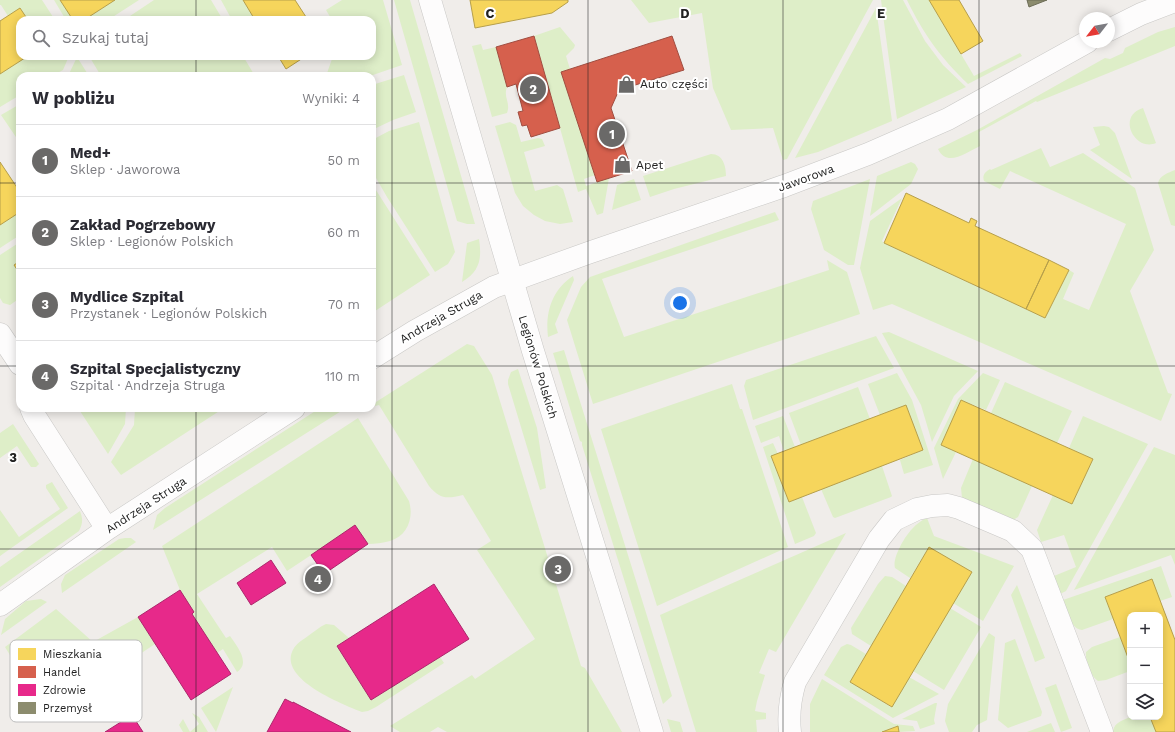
<!DOCTYPE html>
<html lang="pl">
<meta charset="utf-8">
<style>
:root{--surface:#fff;--page:#f2f2f3;--text:#2b2b33;--muted:#7c7c81;--line:#e1e1e2;--accent:#6a6968}
body{margin:0;font-family:"Work Sans",sans-serif;background:var(--page);color:var(--text)}
.controls{position:absolute;right:12px;bottom:12px;display:grid;overflow:hidden;border-radius:8px;box-shadow:0 2px 10px #0003}
.controls button{width:36px;height:36px;display:grid;place-items:center;padding:0;border:0;border-bottom:1px solid var(--line);background:var(--surface);color:var(--text);font:20px sans-serif}
.compass{position:absolute;left:1079px;top:12px;width:36px;height:36px;border-radius:50%;background:var(--surface);box-shadow:0 2px 10px #0003;rotate:239deg}
.you{position:absolute;left:680px;top:303px;width:14px;height:14px;margin:-10px;border:3px solid #fff;border-radius:50%;background:#1a73e8;box-shadow:0 0 0 6px #1a73e833}
.badge{display:grid;place-items:center;width:26px;height:26px;border-radius:50%;background:var(--accent);color:#fff;font-size:13px;font-weight:700}
.pin{position:absolute;translate:-50% -50%;border:2px solid #fff;box-shadow:0 1px 4px #0006}
.list{margin:0;padding:0;list-style:none}
h2{display:flex;justify-content:space-between;align-items:center;height:52px;margin:0;padding:0 16px;font-size:17px}
h2 small{font-size:13px;font-weight:400;color:var(--muted)}
.list li{display:grid;grid-template-columns:26px 1fr auto;gap:12px;align-items:center;box-sizing:border-box;height:72px;padding:0 16px;border-top:1px solid var(--line)}
.list b{display:block;font-size:15px;white-space:nowrap}
.list p{margin:0;font-size:13px;white-space:nowrap;color:var(--muted)}
.list em{font-size:13px;font-style:normal;color:var(--muted)}
.icon{flex:none;width:22px;height:22px;fill:none;stroke:currentColor;stroke-width:2;stroke-linecap:round;stroke-linejoin:round}
.map{position:relative;flex:none;width:1175px;height:732px;overflow:hidden}
.search{position:absolute;background:var(--surface);box-shadow:0 2px 10px #0003;left:16px;top:16px;width:360px;height:44px;display:flex;align-items:center;gap:10px;box-sizing:border-box;padding:0 14px;border-radius:12px;color:var(--muted);font-size:15px}
.panel{position:absolute;background:var(--surface);box-shadow:0 2px 10px #0003;left:16px;top:72px;width:360px;height:340px;border-radius:12px}
.map>svg:first-child{display:block}
.grass{fill:#deeec8}
.homes{fill:#f6d55c;stroke:#b69f4b}
.shops{fill:#d6604d;stroke:#a04d40}
.health{fill:#e7298a;stroke:#ac276b}
.industry{fill:#8c8c6e;stroke:#6c6c57}
.lines{fill:none;stroke-linecap:round;stroke-linejoin:round}
.minor-casing{stroke:#c9c8c6;stroke-width:23}
.tertiary-casing{stroke:#c9c8c6;stroke-width:23}
.minor{stroke:#fdfcfc;stroke-width:22}
.tertiary{stroke:#fdfcfc;stroke-width:22}
.grid{fill:none;stroke:#222;stroke-width:1;stroke-opacity:0.55}
.labels{text-anchor:middle;dominant-baseline:central;stroke-width:4;stroke-linejoin:round;paint-order:stroke}
.poi-label{font-size:12px;fill:#222;stroke:#fff;text-anchor:start}
.street-label{font-size:12px;fill:#222;stroke:#fff}
.key{fill:#fff;stroke:#bdbdbd;stroke-width:1}
.key-label{font-size:11px;fill:#222}
.grid-label{font-size:13px;text-anchor:middle;font-weight:bold;fill:#222;stroke:#fff;stroke-width:4;stroke-linejoin:round;paint-order:stroke}
</style>
<div class="map">
<svg width="1175" height="732" viewBox="0 0 1175 732">
<rect width="100%" height="100%" fill="#f0edea"/>
<path class="grass" d="M0 0H42L55 20H28L20 8 8 16 1 5H0Z
M54 0H60L73 20H66Z
M115 0H139L108 20H84Z
M154 0H211L223 20H124Z
M221 0H243L255 20H232Z
M342 0H383L402 65 370 76H326L333 56H372V20H332L326 10Z
M394 0H410L475 224H467L457 221Z
M631 0H873L787 159 783 160 773 128 731 130 713 88 702 13 649 23Z
M881 0H903L925 41 943 65 966 87 897 119Z
M907 0H929L974 76 1020 53 1022 56 968 84C940 57 924 35 907 0Z
M876 8 892 121 818 152 795 158Z
M560 27 575 45 574 48 566 56 570 69 561 72 595 175 584 179 586 186 609 178 603 213 597 215 586 189 578 192 534 36Z
M1175 27V46L1037 102 1036 101 979 132 980 146C967 152 947 168 938 149L977 130 1105 58 1110 59 1123 53 1125 48 1158 32Z
M481 44 483 50 496 47 507 87C503 98 511 102 507 113L492 117 472 46Z
M28 56H69L63 70 52 76H20V95L0 107V74Z
M89 56H243L255 76H101Z
M77 57 89 76H68Z
M404 75 416 112 393 120 372 130V85Z
M20 104V143L1 115Z
M1143 108 1156 143C1135 152 1116 116 1143 108Z
M419 122 455 252 448 264 435 272 387 197 372 171V140L389 131Z
M510 122 516 125 521 142 538 138 542 139 545 146 524 152 535 191 557 185 563 189 573 222 560 224 545 221 534 215 523 206 515 193 495 126Z
M1104 126 1109 127 1115 133 1132 179 1090 150 1100 145 1093 127Z
M1041 148 1050 167 1083 153 1135 188 1154 250 1130 291 1168 393 1172 394 1161 421 892 304 873 310 860 268 870 221 902 198 882 241 884 243 1045 318 1069 270 1074 273 1063 299 1089 310 1126 224 1010 171 1000 189 984 181C982 175 985 172 990 169L991 170Z
M711 154C723 154 726 166 726 176L674 189 650 197 643 176Z
M911 162 915 164 918 169 911 184 870 216 877 176Z
M1175 170V226L1171 225 1158 183C1160 175 1168 173 1175 170Z
M634 179 641 200 612 210 617 185Z
M870 179 854 265H848L824 250 811 209 813 201Z
M374 187 430 275 372 313V263L374 260 372 257V189Z
M20 212V235L0 248V225Z
M775 212 779 220 602 279 624 337 829 270 827 260 847 272 860 314 593 404 567 320 581 287 590 277Z
M479 239C482 259 480 271 462 282L467 243Z
M20 242V261L14 265 20 274V298L10 305 3 303 0 298V255Z
M573 276 574 280 555 324 558 333 548 337C545 312 552 290 573 276Z
M889 332 978 371 954 396 932 442 921 405 882 333Z
M876 336 894 368 753 420 744 386 746 380Z
M467 344 474 346 492 375 581 666 585 668 622 732H447L438 727 430 732H400L390 726 472 675 475 679 535 639 477 550 491 541 463 495C446 499 440 499 429 486L379 405 375 406 376 402Z
M564 350 672 696 663 704 582 445V442L580 441 553 353Z
M518 369 537 428 546 488 540 490 508 384V380L511 372Z
M897 373 912 400 933 465 904 474 900 460 923 450 906 405 880 415 868 384Z
M983 373 1000 380 986 410 961 400 941 445 956 452 943 479 934 448 958 399Z
M1005 382 1072 411 1057 443 991 413Z
M732 384 740 409H742L788 547 657 606 601 429Z
M858 387 870 419 801 445 789 413Z
M78 408H126L125 424 108 454Z
M135 408H224L121 475 111 462 134 425Z
M320 408H346L153 530 157 515 165 508Z
M783 416 795 447 784 451 779 436 761 443 755 426Z
M1083 416 1148 444 1066 591 1060 594 1054 576 1076 567 1064 535 1041 542 1037 530 1053 495 1072 504 1093 459 1069 448Z
M358 418 409 501C414 517 408 536 390 541 383 543 375 544 368 544L355 526 287 571 272 547 197 594 226 638 230 636C237 646 251 663 237 672L223 649 217 653 192 614 180 590 162 546Z
M13 424 39 464 36 467H31L17 446 0 458V433Z
M773 443 778 454 771 457 789 502 802 497 816 533 814 536 795 544 763 447Z
M1154 447 1175 455V565L1171 555 1074 590Z
M973 459 1032 486 1018 517 1013 520 962 498 961 488Z
M882 466 892 496 891 497 835 518 833 517 821 489Z
M52 482 68 508 0 556V510L19 537 60 509 46 488V485Z
M80 511C83 519 83 523 79 531L0 587V567Z
M927 518 934 536 1014 566 983 621 953 603 972 572 929 547 910 578 895 568C892 558 905 536 912 529 916 524 922 520 927 518Z
M846 533 776 652 769 649 759 673 765 675 757 701 755 711 766 713V719L756 720 757 732H696L660 615Z
M125 538H131L136 542 62 593 61 584 65 575 119 539Z
M1161 566 1172 597 1160 601 1151 579 1105 597 1113 619 1082 630C1070 629 1067 610 1063 600Z
M885 576 892 577 906 586 871 646 852 634 851 628 878 584Z
M1017 585 1045 658 1035 662 1011 595Z
M41 599 47 602 1 635 5 619 26 601Z
M950 608 981 627 944 690 913 671Z
M56 609 93 642 138 617 155 644 83 692 79 691 83 675 66 646 27 669 16 665 5 647Z
M326 624 334 625 349 638 337 646 371 700 440 657 444 663 376 707 368 711 362 712C342 704 275 678 294 648 297 643 304 639 308 636 314 632 319 627 326 624Z
M989 633 995 637 987 720 977 725 972 732H949L945 721 948 704Z
M1120 637 1130 663V671L1106 680 1098 681C1091 677 1085 661 1086 652L1092 647Z
M1015 639 1042 712 1041 716 1008 728 998 720 1005 643Z
M847 644 851 645 866 654 850 682 891 707 909 677 939 694 893 718 824 675 841 647Z
M822 679 894 724 913 726 915 731 899 732 897 726 882 732H810V704Z
M1056 684 1072 728 1061 732 1045 688Z
M233 687 216 732 201 708Z
M935 703H937L934 720 935 724 920 729 917 721 902 719Z
M192 713 199 717 208 732H183L179 725 183 719 190 732 199 724Z
M1131 717H1150L1156 732H1113C1114 722 1123 720 1131 717Z
M667 719 680 722 683 732H671Z
M1051 723 1055 732H1027Z"/>
<path class="homes" d="M60 0H115L84 20H73Z
M243 0H295L308 20H255Z
M470 0H568V2L552 13 475 28Z
M929 0H959L983 41 961 54Z
M20 8 28 20H20V56H28L0 74V21Z
M278 56H306L286 69Z
M0 162 20 192V212L0 225Z
M906 193 969 223 971 218 977 221 975 226 1049 260 1026 309 884 243Z
M1049 260 1069 270 1045 318 1026 309Z
M20 261V274L14 265Z
M961 400 1093 459 1072 504 941 445Z
M906 405 923 450 789 502 771 456Z
M929 547 972 572 892 707 850 682Z
M1152 579 1175 640V732H1156L1150 717H1160V615H1130V663L1105 597Z
M898 726 899 732H882Z"/>
<path class="shops" d="M534 36 560 128 531 137 527 125 522 126 518 112 523 111 516 84 507 87 496 47Z
M672 36 684 70 619 90 611 108 632 171 597 182 561 72Z"/>
<path class="health" d="M355 525 368 544 324 574 311 555Z
M271 560 286 583 251 605 237 583Z
M434 584 469 639 371 700 337 646Z
M180 590 194 612 192 614 231 674 191 700 138 617Z
M285 699 293 703V702L351 732H267Z
M132 715 143 732H105Z"/>
<path class="industry" d="M1027 0H1047L1029 7Z"/>
<g class="lines">
<defs>
<path id="minor" d="M1109 30 1141 14 1175 1
M0 334 20 364
M372 358 415 331 494 287 588 253 784 186 868 154 948 119 1087 42
M31 408 34 415 107 529
M0 605 107 529 294 408
M790 732C788 714 790 699 795 682L879 539 894 520 917 509 932 506 948 505 959 508 1013 531 1032 549 1102 732"/>
<path id="tertiary" d="M430 0 533 351 652 732"/>
</defs>
<use href="#minor" class="minor-casing"/>
<use href="#tertiary" class="tertiary-casing"/>
<use href="#minor" class="minor"/>
<use href="#tertiary" class="tertiary"/>
</g>
<path class="grid" d="M196 0V20M392 0V732M588 0V732M783 0V732M979 0V732M196 56V76M0 183H20M372 183H1175M0 366H20M372 366H1175M196 408V732M0 549H1175"/>
<defs>
<symbol id="shop-bare" viewBox="-9 -9 18 18"><path d="M-5-2.5h2.3a2.7 3.5 0 0 1 5.4 0H5L5.5 6h-11ZM-1.5-2.5h3a1.5 2.3 0 0 0-3 0Z" fill="#6a6968" stroke="#fff" stroke-width="2.5" paint-order="stroke"/></symbol>
</defs>
<g fill-rule="evenodd">
<use href="#shop-bare" x="614" y="72" width="25" height="25"/>
<use href="#shop-bare" x="610" y="152" width="25" height="25"/>
</g>
<g class="labels">
<g class="poi-label">
<text x="640" y="84">Auto części</text>
<text x="636" y="165">Apet</text>
</g>
<g class="street-label">
<text transform="translate(806 178) rotate(-20)">Jaworowa</text>
<text transform="translate(441 317) rotate(-30)">Andrzeja Struga</text>
<text transform="translate(538 367) rotate(73)">Legionów Polskich</text>
<text transform="translate(146 505) rotate(-33)">Andrzeja Struga</text>
</g>
</g>
<rect x="10" y="640" width="132" height="82" rx="6" class="key"/>
<rect x="18" y="648" width="18" height="12" fill="#f6d55c"/>
<rect x="18" y="666" width="18" height="12" fill="#d6604d"/>
<rect x="18" y="684" width="18" height="12" fill="#e7298a"/>
<rect x="18" y="702" width="18" height="12" fill="#8c8c6e"/>
<g class="key-label">
<text x="43" y="658">Mieszkania</text>
<text x="43" y="676">Handel</text>
<text x="43" y="694">Zdrowie</text>
<text x="43" y="712">Przemysł</text>
</g>
<g class="grid-label">
<text x="490" y="18">C</text>
<text x="685" y="18">D</text>
<text x="881" y="18">E</text>
<text x="13" y="462">3</text>
</g>
</svg>
<div class="controls">
<button>+</button>
<button>−</button>
<button><svg class="icon" aria-label="layers" viewBox="0 0 24 24"><path d="M12 4l9 5-9 5-9-5zM3 14l9 5 9-5"/></svg></button>
</div>
<svg class="compass" viewBox="-18 -18 36 36"><path d="M0-13l5 13h-10z" fill="#e53935"/><path d="M0 13l5-13h-10z" fill="#7c7c81"/></svg>
<div class="you"></div>
<div class="pin badge" style="left:612px;top:134px">1</div>
<div class="pin badge" style="left:533px;top:89px">2</div>
<div class="pin badge" style="left:558px;top:569px">3</div>
<div class="pin badge" style="left:318px;top:579px">4</div>
<div class="search"><svg class="icon" aria-label="search" viewBox="0 0 24 24"><circle cx="10" cy="10" r="6"/><path d="M15 15l6 6"/></svg>Szukaj tutaj</div>
<section class="panel">
<h2>W pobliżu<small>Wyniki: 4</small></h2>
<ul class="list">
<li><span class="badge">1</span><div><b>Med+</b><p>Sklep · Jaworowa</p></div><em>50 m</em></li>
<li><span class="badge">2</span><div><b>Zakład Pogrzebowy</b><p>Sklep · Legionów Polskich</p></div><em>60 m</em></li>
<li><span class="badge">3</span><div><b>Mydlice Szpital</b><p>Przystanek · Legionów Polskich</p></div><em>70 m</em></li>
<li><span class="badge">4</span><div><b>Szpital Specjalistyczny</b><p>Szpital · Andrzeja Struga</p></div><em>110 m</em></li>
</ul>
</section>
</div>
